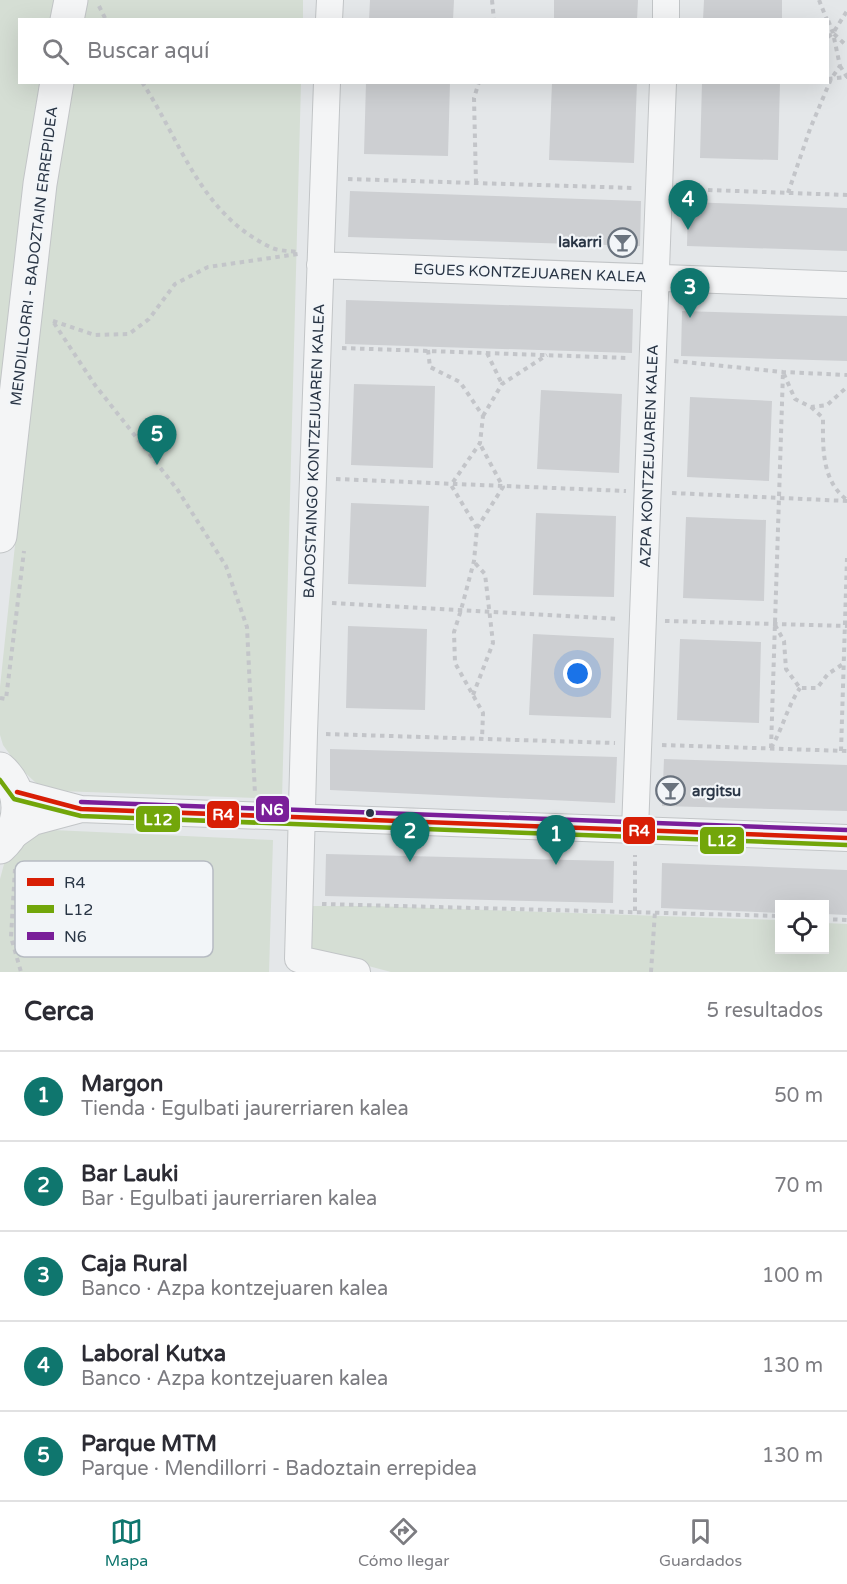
<!DOCTYPE html>
<html lang="es">
<meta charset="utf-8">
<style>
:root{--surface:#fff;--page:#f2f2f3;--text:#2b2b33;--muted:#7c7c81;--line:#e1e1e2;--accent:#0f766e}
body{margin:0;font-family:"Varela Round",sans-serif;background:var(--page);color:var(--text)}
.controls{position:absolute;right:18px;bottom:18px;display:grid;overflow:hidden;border-radius:0px;box-shadow:0 6px 24px #0002}
.controls button{width:54px;height:54px;display:grid;place-items:center;padding:0;border:0;border-bottom:2px solid var(--line);background:var(--surface);color:var(--text);font:30px sans-serif}
.you{position:absolute;left:578px;top:674px;width:21px;height:21px;margin:-15px;border:4px solid #fff;border-radius:50%;background:#1a73e8;box-shadow:0 0 0 9px #1a73e833}
.badge{display:grid;place-items:center;width:39px;height:39px;border-radius:50%;background:var(--accent);color:#fff;font-size:20px;font-weight:700}
.pin{position:absolute;translate:-50% -50px;filter:drop-shadow(0 2px 3px #0008)}
.pin::after{content:'';position:absolute;top:32px;width:21px;height:18px;background:inherit;clip-path:polygon(0 0,100% 0,50% 100%)}
.list{margin:0;padding:0;list-style:none}
h2{display:flex;justify-content:space-between;align-items:center;height:78px;margin:0;padding:0 24px;font-size:26px}
h2 small{font-size:20px;font-weight:400;color:var(--muted)}
.list li{display:grid;grid-template-columns:39px 1fr auto;gap:18px;align-items:center;box-sizing:border-box;height:90px;padding:0 24px;border-top:2px solid var(--line)}
.list b{display:block;font-size:22px;white-space:nowrap}
.list p{margin:0;font-size:20px;white-space:nowrap;color:var(--muted)}
.list em{font-size:20px;font-style:normal;color:var(--muted)}
.icon{flex:none;width:33px;height:33px;fill:none;stroke:currentColor;stroke-width:2;stroke-linecap:round;stroke-linejoin:round}
.map{position:relative;flex:none;width:847px;height:972px;overflow:hidden}
.search{position:absolute;background:var(--surface);box-shadow:0 6px 24px #0002;left:18px;right:18px;top:18px;height:66px;display:flex;align-items:center;gap:15px;box-sizing:border-box;padding:0 21px;border-radius:0px;color:var(--muted);font-size:22px}
.sheet{height:528px;background:var(--surface)}
nav{display:flex;justify-content:space-around;align-items:center;box-sizing:border-box;height:84px;border-top:2px solid var(--line);background:var(--surface);font-size:16px;color:var(--muted)}
nav a{display:grid;justify-items:center;gap:3px}
nav .on{color:var(--accent)}
.map>svg:first-child{display:block}
.green{fill:#d5ded4}
.building{fill:#cdcfd2}
.lines{fill:none;stroke-linecap:round;stroke-linejoin:round}
.minor-casing{stroke:#c2c5c7;stroke-width:28}
.tertiary-casing{stroke:#c2c5c7;stroke-width:35}
.path{stroke:#c3c5c9;stroke-width:4;stroke-dasharray:4.5 4.5;stroke-linecap:butt}
.minor{stroke:#f4f5f6;stroke-width:26}
.tertiary{stroke:#f4f5f6;stroke-width:33}
.bus-1-casing{stroke:#f2f5f8;stroke-width:9}
.bus-2-casing{stroke:#f2f5f8;stroke-width:9}
.bus-3-casing{stroke:#f2f5f8;stroke-width:9}
.bus-1{stroke:#d81e05;stroke-width:4.5}
.bus-2{stroke:#72a60a;stroke-width:4.5}
.bus-3{stroke:#7a1e99;stroke-width:4.5}
.bus-dot{fill:#293545;stroke:#f2f5f8;stroke-width:2}
.labels{text-anchor:middle;dominant-baseline:central;stroke-width:4.5;stroke-linejoin:round;paint-order:stroke}
.poi-label{font-size:15px;font-weight:bold;fill:#293545;stroke:#f2f5f8;text-anchor:end}
.street-label{font-size:15px;fill:#293545;stroke:#f2f5f8}
.key{fill:#f2f5f8;stroke:#b6bbc2;stroke-width:1.5}
.key-label{font-size:16px;fill:#293545}
.line-badge{stroke:#f2f5f8;stroke-width:2}
.badge-label{font-size:16px;text-anchor:middle;font-weight:bold;fill:#fff}
</style>
<div class="map">
<svg width="847" height="972" viewBox="0 0 847 972">
<rect width="100%" height="100%" fill="#e4e7e9"/>
<path class="green" d="M0 0H57L54 19 20 20V82L45 83 0 424Z
M84 0H303V19L81 20Z
M71 83H301L282 799 59 791 36 783 19 767 3 745 0 735V687L47 242Z
M31 829 273 840 269 972H0V879L7 853Z
M310 906H372L779 920 780 950H824L825 923 847 924V972H391L312 951 308 940Z"/>
<path class="building" d="M370 0H454L453 20H369Z
M554 0H638L637 20H554Z
M704 0H782V20H703Z
M366 82H450L448 156 364 154Z
M552 82H637L634 163 549 160Z
M702 82H780L778 160 700 158Z
M350 191 641 201 640 246 348 237Z
M688 202 847 208V251L687 246Z
M346 300 633 309 632 353 345 344Z
M682 311 847 316V361L681 356Z
M354 384 435 386 433 468 351 465Z
M541 390 622 394 619 473 537 469Z
M690 397 772 401 769 481 687 477Z
M351 503 429 506 426 587 348 584Z
M536 513 616 516 614 597 533 595Z
M686 517 766 520 764 601 683 598Z
M348 626 427 629 425 710 346 708Z
M533 634 614 638 611 718 529 715Z
M680 639 761 642 759 723 677 720Z
M330 749 617 757 615 803 330 790Z
M664 759 847 765V811L662 806Z
M326 854 614 861 613 903 325 896Z
M662 863 847 870V915L825 914V904H780V913L661 908Z"/>
<g class="lines">
<defs>
<path id="minor" d="M329 20 330 0
M666 20V0
M327 82 304 733 298 959 357 972
M320 265 847 285
M17 792 81 809 847 838
M635 830 663 82
M6 841 33 822 78 810"/>
<path id="tertiary" d="M67 20 71 0
M0 536 40 184 57 82
M0 769C24 790 24 825 0 847"/>
</defs>
<use href="#minor" class="minor-casing"/>
<use href="#tertiary" class="tertiary-casing"/>
<path class="path" d="M492 0 494 20
M819 0 827 20
M99 6 106 20
M834 34 847 46
M828 37 833 33 847 11
M840 66 847 77
M828 79 847 77
M142 82C182 143 200 214 272 248 279 251 291 251 299 252
M348 179 634 188
M476 183 474 98 479 82
M681 189 847 195
M788 193 810 129 831 79 840 66 833 33 828 20
M53 321 95 335 129 334 149 319 175 284 208 267 298 254
M54 323 95 385 177 489 226 566 247 627 255 794
M342 348 628 358
M428 350 430 367 460 382 483 416 480 443 451 485 477 528 474 561 461 610 454 632 455 663 483 713 482 739
M487 353 502 384
M674 361 783 372 847 375
M811 407 823 418C823 447 821 480 847 500
M483 416 502 384 547 355
M336 479 626 491
M672 493 847 501
M477 528 503 487 480 444
M332 603 618 619
M665 621 847 626
M775 625 784 641 786 669 800 688H817L828 674 843 664
M473 695 493 643 485 574 474 562
M0 698 6 699 24 551
M326 734 615 743
M662 745 847 751
M771 748 783 372 795 399 811 407 827 405 847 387
M771 748C783 728 787 707 800 688
M841 751 847 558
M15 869 11 937 21 972
M322 904 780 916
M635 911V855
M824 919 847 920
M651 972 655 911"/>
<use href="#minor" class="minor"/>
<use href="#tertiary" class="tertiary"/>
<defs>
<path id="bus-1" d="M17 792 81 809 847 838"/>
<path id="bus-2" d="M0 780 14 799 81 816 847 845"/>
<path id="bus-3" d="M81 802 847 830"/>
</defs>
<use href="#bus-1" class="bus-1-casing"/>
<use href="#bus-2" class="bus-2-casing"/>
<use href="#bus-3" class="bus-3-casing"/>
<use href="#bus-1" class="bus-1"/>
<use href="#bus-2" class="bus-2"/>
<use href="#bus-3" class="bus-3"/>
</g>
<defs>
<symbol id="bar-ring" viewBox="-11 -11 22 22"><circle r="9.5" fill="#f2f5f8" stroke="#6a737e" stroke-width="1.5"/><path d="M-6-5H6L.8 .8V4.5H3.5V6h-7V4.5H-.8V.8Z" fill="#6a737e"/></symbol>
</defs>
<g fill-rule="evenodd">
<use href="#bar-ring" x="606" y="226" width="33" height="33"/>
<use href="#bar-ring" x="654" y="774" width="33" height="33"/>
</g>
<circle class="bus-dot" cx="370" cy="813" r="5"/>
<g class="labels">
<g class="poi-label">
<text x="602" y="242">lakarri</text>
<text x="692" y="791" text-anchor="start">argitsu</text>
</g>
<g class="street-label">
<text transform="translate(34 256) rotate(-83)">MENDILLORRI - BADOZTAIN ERREPIDEA</text>
<text transform="translate(530 273) rotate(2)">EGUES KONTZEJUAREN KALEA</text>
<text transform="translate(314 451) rotate(-88)">BADOSTAINGO KONTZEJUAREN KALEA</text>
<text transform="translate(649 456) rotate(-88)">AZPA KONTZEJUAREN KALEA</text>
</g>
</g>
<rect x="15" y="861" width="198" height="96" rx="9" class="key"/>
<rect x="27" y="878" width="27" height="8" fill="#d81e05"/>
<rect x="27" y="905" width="27" height="8" fill="#72a60a"/>
<rect x="27" y="932" width="27" height="8" fill="#7a1e99"/>
<g class="key-label">
<text x="64" y="888">R4</text>
<text x="64" y="915">L12</text>
<text x="64" y="942">N6</text>
</g>
<g class="line-badge">
<rect x="255" y="795" width="35" height="28" rx="6" fill="#7a1e99"/>
<rect x="206" y="800" width="34" height="29" rx="6" fill="#d81e05"/>
<rect x="135" y="805" width="46" height="28" rx="6" fill="#72a60a"/>
<rect x="622" y="816" width="34" height="29" rx="6" fill="#d81e05"/>
<rect x="699" y="826" width="46" height="29" rx="6" fill="#72a60a"/>
</g>
<g class="badge-label">
<text x="272" y="815">N6</text>
<text x="223" y="820">R4</text>
<text x="158" y="825">L12</text>
<text x="639" y="836">R4</text>
<text x="722" y="846">L12</text>
</g>
</svg>
<div class="controls">
<button><svg class="icon" aria-label="locate" viewBox="0 0 24 24"><circle cx="12" cy="12" r="6"/><path d="M12 2v4M12 18v4M2 12h4M18 12h4"/></svg></button>
</div>
<div class="you"></div>
<div class="pin badge" style="left:556px;top:865px">1</div>
<div class="pin badge" style="left:410px;top:862px">2</div>
<div class="pin badge" style="left:690px;top:318px">3</div>
<div class="pin badge" style="left:688px;top:230px">4</div>
<div class="pin badge" style="left:157px;top:465px">5</div>
<div class="search"><svg class="icon" aria-label="search" viewBox="0 0 24 24"><circle cx="10" cy="10" r="6"/><path d="M15 15l6 6"/></svg>Buscar aquí</div>
</div>
<section class="sheet">
<h2>Cerca<small>5 resultados</small></h2>
<ul class="list">
<li><span class="badge">1</span><div><b>Margon</b><p>Tienda · Egulbati jaurerriaren kalea</p></div><em>50 m</em></li>
<li><span class="badge">2</span><div><b>Bar Lauki</b><p>Bar · Egulbati jaurerriaren kalea</p></div><em>70 m</em></li>
<li><span class="badge">3</span><div><b>Caja Rural</b><p>Banco · Azpa kontzejuaren kalea</p></div><em>100 m</em></li>
<li><span class="badge">4</span><div><b>Laboral Kutxa</b><p>Banco · Azpa kontzejuaren kalea</p></div><em>130 m</em></li>
<li><span class="badge">5</span><div><b>Parque MTM</b><p>Parque · Mendillorri - Badoztain errepidea</p></div><em>130 m</em></li>
</ul>
</section>
<nav>
<a class="on"><svg class="icon" aria-label="map" viewBox="0 0 24 24"><path d="M3 6l6-2 6 2 6-2v14l-6 2-6-2-6 2zM9 4v14M15 6v14"/></svg>Mapa</a>
<a><svg class="icon" aria-label="directions" viewBox="0 0 24 24"><path d="M12 3l9 9-9 9-9-9zM9 14v-3h6M13 9l2 2-2 2"/></svg>Cómo llegar</a>
<a><svg class="icon" aria-label="saved" viewBox="0 0 24 24"><path d="M7 4h10v16l-5-4-5 4z"/></svg>Guardados</a>
</nav>
